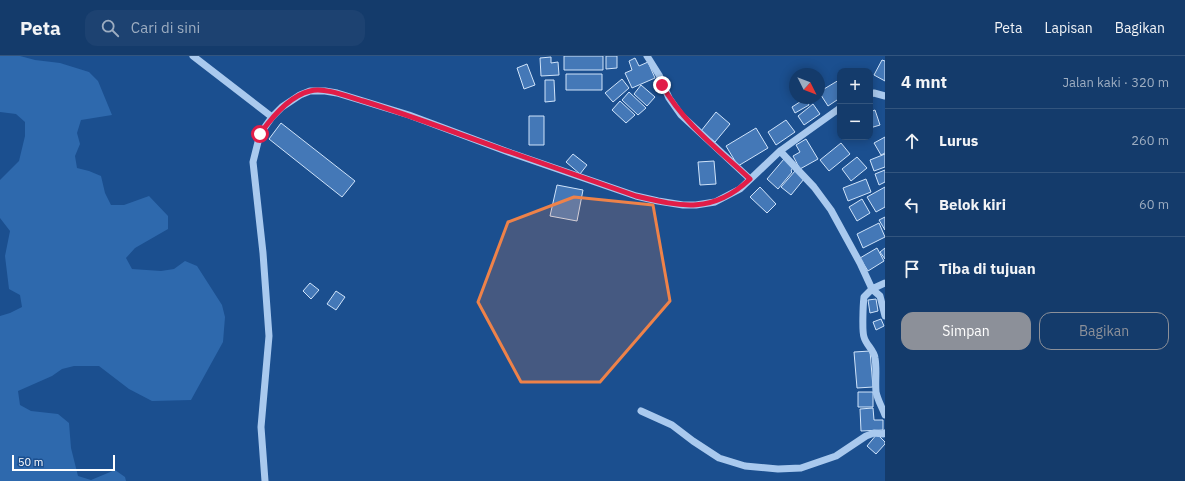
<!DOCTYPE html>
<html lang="id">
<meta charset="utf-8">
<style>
:root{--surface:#143b6b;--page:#1d4271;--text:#f1f3f6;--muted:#9dadc1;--line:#33557e;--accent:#8c9099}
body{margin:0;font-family:"IBM Plex Sans",sans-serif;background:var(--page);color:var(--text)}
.controls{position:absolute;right:12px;top:12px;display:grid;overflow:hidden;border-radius:8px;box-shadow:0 2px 10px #0003}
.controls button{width:36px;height:36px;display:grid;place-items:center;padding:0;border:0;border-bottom:1px solid var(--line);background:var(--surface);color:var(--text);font:20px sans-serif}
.compass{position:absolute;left:789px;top:12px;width:36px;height:36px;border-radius:50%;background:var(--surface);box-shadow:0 2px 10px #0003;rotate:132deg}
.scale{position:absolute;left:12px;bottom:10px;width:103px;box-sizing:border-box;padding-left:4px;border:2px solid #fff;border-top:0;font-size:11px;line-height:14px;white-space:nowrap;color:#fff;-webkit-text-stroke:3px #1b4f8f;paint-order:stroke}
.stop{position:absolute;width:12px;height:12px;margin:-9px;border:3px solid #e11d48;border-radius:50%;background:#fff}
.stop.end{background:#e11d48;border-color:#fff;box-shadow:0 1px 4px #0008}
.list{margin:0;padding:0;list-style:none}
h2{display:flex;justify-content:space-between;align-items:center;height:52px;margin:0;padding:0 16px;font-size:17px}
h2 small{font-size:13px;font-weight:400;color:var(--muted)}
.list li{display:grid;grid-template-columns:26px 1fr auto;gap:12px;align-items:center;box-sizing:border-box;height:64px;padding:0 16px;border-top:1px solid var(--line)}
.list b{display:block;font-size:15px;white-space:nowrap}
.list em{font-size:13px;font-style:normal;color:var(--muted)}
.actions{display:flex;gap:8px;padding:12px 16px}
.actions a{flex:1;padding:9px 0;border:1px solid var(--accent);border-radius:12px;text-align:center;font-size:14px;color:var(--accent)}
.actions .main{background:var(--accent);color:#fff}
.icon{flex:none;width:22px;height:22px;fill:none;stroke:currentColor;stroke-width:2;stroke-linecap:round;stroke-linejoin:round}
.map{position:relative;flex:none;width:885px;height:425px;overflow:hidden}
header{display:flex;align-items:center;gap:24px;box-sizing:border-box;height:56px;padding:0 20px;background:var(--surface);border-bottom:1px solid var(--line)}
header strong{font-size:19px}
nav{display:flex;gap:22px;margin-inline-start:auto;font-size:14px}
.search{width:280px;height:36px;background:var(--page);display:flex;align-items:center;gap:10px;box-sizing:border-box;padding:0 14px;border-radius:12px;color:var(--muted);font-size:15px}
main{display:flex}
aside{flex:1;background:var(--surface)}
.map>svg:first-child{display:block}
.green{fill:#2e69ad}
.building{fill:#4478b7;stroke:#cfe3fa}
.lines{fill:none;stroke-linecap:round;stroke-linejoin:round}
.minor{stroke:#a9c9ee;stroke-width:7}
.route{stroke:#e11d48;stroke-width:5}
.marked{fill:#ee8249;fill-opacity:0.2;stroke:#ee8249;stroke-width:3;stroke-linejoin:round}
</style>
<header>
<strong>Peta</strong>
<div class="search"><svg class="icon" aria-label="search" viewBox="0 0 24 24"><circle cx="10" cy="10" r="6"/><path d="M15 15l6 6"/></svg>Cari di sini</div>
<nav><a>Peta</a><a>Lapisan</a><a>Bagikan</a></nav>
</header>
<main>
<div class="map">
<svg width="885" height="425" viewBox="0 0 885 425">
<rect width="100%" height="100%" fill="#1b4f8f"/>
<path class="green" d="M0 0H20L35 4 60 7 89 16 98 25 112 59 81 64 77 77 80 88 75 100 77 112 89 115 101 120 105 137 111 149H124L149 140 168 160V173L135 192 126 202 132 213 161 215 174 213 185 205 197 210 222 249 225 261 223 286 191 344 152 345 129 333 99 310H74L62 313 52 320 18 335 20 349 31 355 58 358 69 367 71 392 78 420 91 424 115 414 125 421 126 425H0V260L10 257 22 251 20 239 9 233 5 200 10 175 0 162V124L19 105 25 80V66L16 58 0 56Z"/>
<path class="building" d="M564 0H603V14H564Z
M606 0H617V12L606 13Z
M551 1V7L558 6 559 19 541 20 540 2Z
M635 2 639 10 648 6 655 22 632 32 625 17 632 14 629 5Z
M882 4 885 5V25L874 19Z
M527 8 535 29 524 33 517 12Z
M566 18H602V34H566Z
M622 23 629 32 613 46 605 37Z
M545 24H554L555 45 545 46Z
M839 24 840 42 828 50 819 36Z
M641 29 655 41 647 50 634 38Z
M629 36 646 52 638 59 622 44Z
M806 42 809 49 795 57 792 51Z
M620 45 635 59 626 67 612 54Z
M813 48 820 58 804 69 798 60Z
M875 54 880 69 870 72V56Z
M716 56 730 68 715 86 701 75Z
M529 60H544V89H529Z
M786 64 795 76 776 89 768 76Z
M281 67 355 125 342 141 269 83Z
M756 72 768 92 738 110 726 90Z
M885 81V97L881 99 874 87Z
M806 83 818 103 800 113 793 100 800 96 796 89Z
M841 87 850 98 829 115 820 104Z
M573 98 587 109 580 118 566 106Z
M885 98V111L874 115 870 104Z
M857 101 867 112 851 125 842 113Z
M784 103 793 111 791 115 792 116 778 133 767 123Z
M714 105 716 128 700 129 698 106Z
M885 114V126L879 129 875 118Z
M795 115 804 123 791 139 781 131Z
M866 123 871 136 848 145 843 132Z
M557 129 583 134 577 165 550 160Z
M760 131 776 148 767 157 750 141Z
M885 131V151L876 156 867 141Z
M862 143 870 157 857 165 849 151Z
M885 161V174L879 164Z
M879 167 885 181 863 192 857 178Z
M877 192 884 205 868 215 860 202Z
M885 192V203L880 196Z
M310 227 319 234 311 243 303 235Z
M336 235 345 241 336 254 327 248Z
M876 243 878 255 870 257 868 244Z
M881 263 884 270 876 274 873 266Z
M870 295 873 331 857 332 854 296Z
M858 336H873V351H858Z
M873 352 874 364H883V374L861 375 860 353Z
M877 378 885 386V388L876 398 867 390Z"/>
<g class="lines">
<path class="minor" d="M193 0 272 61
M647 0 659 19 669 42 681 59 750 123
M870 38 874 37 885 40
M780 95 814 131 831 154 860 207 872 233 880 240 885 260
M885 227 872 233 864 241C863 249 862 276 864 281 866 289 874 294 875 302 877 314 875 325 876 336 878 345 882 351 885 359
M641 355 672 369 693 385 719 402 745 410 778 413 801 412 836 400 866 380 874 377 883 378 885 377
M265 425 261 371 269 280 263 197 253 106 260 78 272 61 282 51 300 39 310 35H325L337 37 409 59 511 97 636 140 658 145 683 149H696L715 146 740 133 780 95 840 52"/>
</g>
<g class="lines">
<path class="route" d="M260 78C272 61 289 40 310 35 325 31 349 41 363 45 413 60 461 79 510 96 552 111 594 125 636 140 682 151 713 158 750 123 719 94 683 67 662 29"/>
</g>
<path class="marked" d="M574 141 653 149 670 245 600 326H521L478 246 508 166Z"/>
</svg>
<div class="controls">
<button>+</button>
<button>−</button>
</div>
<svg class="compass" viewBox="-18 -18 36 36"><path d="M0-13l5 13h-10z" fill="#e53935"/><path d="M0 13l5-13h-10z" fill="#9dadc1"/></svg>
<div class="scale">50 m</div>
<div class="stop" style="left:260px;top:78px"></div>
<div class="stop end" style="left:662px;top:29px"></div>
</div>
<aside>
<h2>4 mnt<small>Jalan kaki · 320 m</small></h2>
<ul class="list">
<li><svg class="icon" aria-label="ahead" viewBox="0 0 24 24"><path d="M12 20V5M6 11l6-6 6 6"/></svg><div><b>Lurus</b></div><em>260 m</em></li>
<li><svg class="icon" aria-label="left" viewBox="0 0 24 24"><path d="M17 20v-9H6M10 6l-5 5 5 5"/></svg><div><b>Belok kiri</b></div><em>60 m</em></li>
<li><svg class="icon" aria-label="arrive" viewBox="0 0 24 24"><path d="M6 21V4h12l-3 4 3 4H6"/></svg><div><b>Tiba di tujuan</b></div></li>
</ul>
<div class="actions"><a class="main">Simpan</a><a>Bagikan</a></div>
</aside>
</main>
